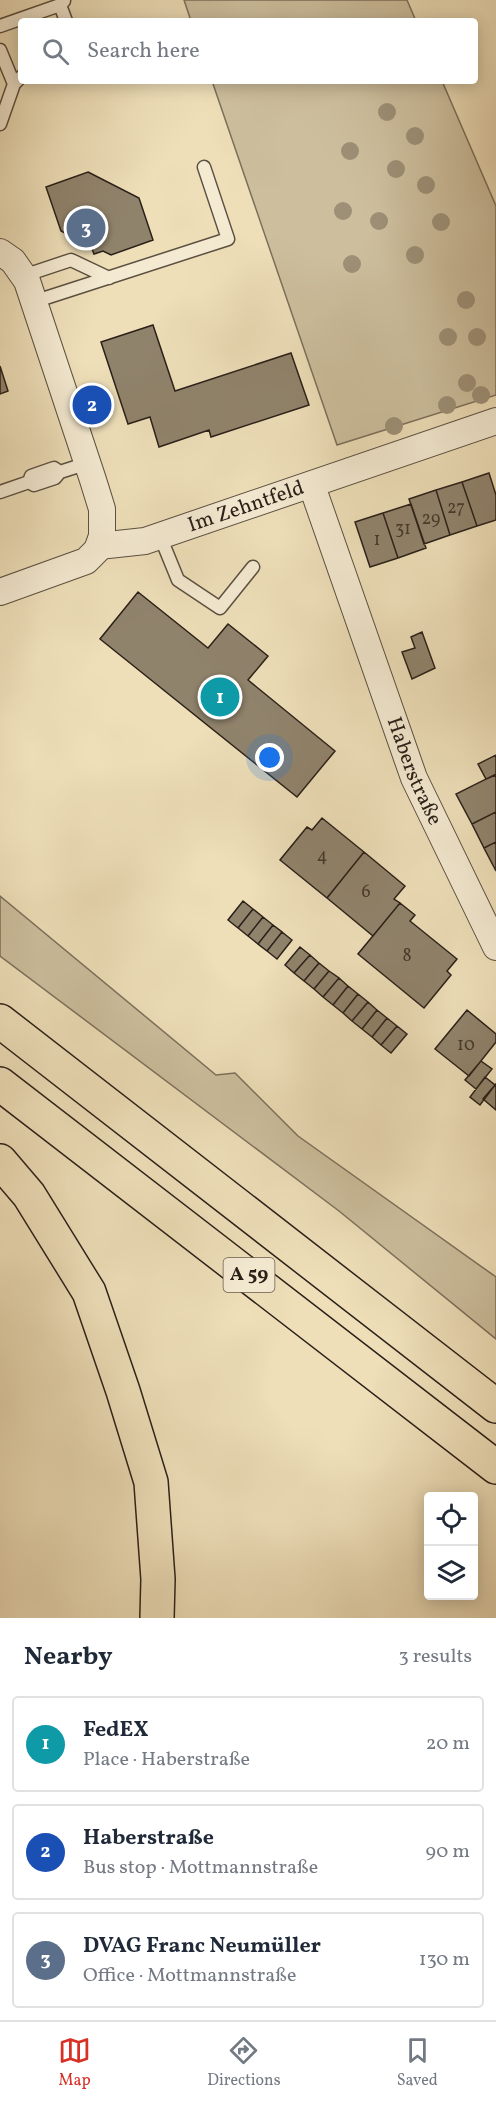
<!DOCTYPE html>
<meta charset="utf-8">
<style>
:root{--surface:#fff;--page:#f2f2f3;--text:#1f2937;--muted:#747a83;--line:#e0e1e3;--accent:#d93025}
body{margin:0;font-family:Vollkorn,serif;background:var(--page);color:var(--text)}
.controls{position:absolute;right:18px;bottom:18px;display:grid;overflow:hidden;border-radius:6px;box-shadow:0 3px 15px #0003}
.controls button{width:54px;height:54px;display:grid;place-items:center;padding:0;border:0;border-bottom:2px solid var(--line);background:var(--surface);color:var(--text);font:30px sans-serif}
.you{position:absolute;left:270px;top:758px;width:21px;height:21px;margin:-15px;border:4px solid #fff;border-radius:50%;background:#1a73e8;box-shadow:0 0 0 9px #1a73e833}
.badge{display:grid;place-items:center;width:39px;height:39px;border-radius:50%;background:var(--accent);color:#fff;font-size:20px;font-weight:700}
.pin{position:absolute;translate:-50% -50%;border:3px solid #fff;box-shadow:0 2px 6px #0006}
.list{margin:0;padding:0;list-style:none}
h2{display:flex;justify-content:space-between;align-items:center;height:78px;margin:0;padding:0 24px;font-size:26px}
h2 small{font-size:20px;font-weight:400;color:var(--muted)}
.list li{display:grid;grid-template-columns:39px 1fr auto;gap:18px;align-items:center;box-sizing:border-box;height:96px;margin:0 12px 12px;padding:0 12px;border:2px solid var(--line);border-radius:6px}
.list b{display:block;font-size:22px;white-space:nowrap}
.list p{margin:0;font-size:20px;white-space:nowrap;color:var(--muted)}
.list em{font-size:20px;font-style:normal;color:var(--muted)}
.icon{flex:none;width:33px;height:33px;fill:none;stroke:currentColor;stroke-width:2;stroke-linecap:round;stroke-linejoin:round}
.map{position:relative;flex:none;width:496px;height:1618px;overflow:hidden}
.search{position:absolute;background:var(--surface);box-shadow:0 3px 15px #0003;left:18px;right:18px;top:18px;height:66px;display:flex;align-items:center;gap:15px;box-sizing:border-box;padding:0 21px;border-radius:6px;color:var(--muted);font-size:22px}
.sheet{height:402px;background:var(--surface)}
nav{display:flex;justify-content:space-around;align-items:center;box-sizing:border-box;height:84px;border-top:2px solid var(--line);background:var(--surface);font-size:16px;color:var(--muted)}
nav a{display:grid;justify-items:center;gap:3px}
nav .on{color:var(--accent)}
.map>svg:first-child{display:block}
.green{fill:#cdbf9e;stroke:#7c705c;stroke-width:1.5}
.building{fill:#90836c;stroke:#2a2019;stroke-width:1.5}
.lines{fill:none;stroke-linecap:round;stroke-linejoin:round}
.lane-casing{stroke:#5b5041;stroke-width:15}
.street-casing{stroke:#5b5041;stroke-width:28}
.highway-casing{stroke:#2a2019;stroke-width:36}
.lane{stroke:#f4ead2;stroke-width:12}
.street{stroke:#f4ead2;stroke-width:26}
.highway{stroke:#eedfb9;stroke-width:33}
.tree{fill:#9d9077}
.labels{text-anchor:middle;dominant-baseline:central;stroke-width:5;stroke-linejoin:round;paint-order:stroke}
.number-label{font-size:18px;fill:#44392e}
.shield{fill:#f4ead2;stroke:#675d50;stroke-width:1.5}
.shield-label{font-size:20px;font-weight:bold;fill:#2a2019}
.street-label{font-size:21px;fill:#2a2019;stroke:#f4ead2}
</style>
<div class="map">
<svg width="496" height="1618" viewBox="0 0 496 1618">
<rect width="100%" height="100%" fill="#eedfb9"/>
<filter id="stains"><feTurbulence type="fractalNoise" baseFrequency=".00333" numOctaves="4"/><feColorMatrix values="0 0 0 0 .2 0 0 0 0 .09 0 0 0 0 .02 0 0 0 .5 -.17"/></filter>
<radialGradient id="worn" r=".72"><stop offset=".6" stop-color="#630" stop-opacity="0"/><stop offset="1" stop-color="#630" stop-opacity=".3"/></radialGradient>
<path class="green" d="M184 0H407L416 21H191Z
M212 81H442L496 206V395L337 445Z
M0 896 216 1075 235 1073 298 1136 496 1277V1339L339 1211 0 956Z"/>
<path class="building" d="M88 172 139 198 153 240 111 255 103 251 94 254 91 246 80 240 71 242 67 234 61 231 46 187Z
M153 325 175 391 291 353 309 405 211 437 209 430 159 447 150 417 128 424 101 342Z
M0 366 8 391 0 394Z
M489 473 496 495V520L477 526 462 482Z
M462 482 477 526 450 535 436 490Z
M436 490 450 535 424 544 409 499Z
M411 504 426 548 398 558 383 513Z
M383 513 398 558 370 567 355 522Z
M138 592 208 648 228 624 268 656 248 680 335 751 297 797 100 639Z
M422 632 435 668 412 679 402 652 415 648 411 637Z
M496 755V775L486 779 478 764Z
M496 774V812L472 824 456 794Z
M496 812V842L484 848 472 824Z
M322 818 364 852 327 898 280 860 307 827 312 830Z
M496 842V871L484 848Z
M364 852 405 886 394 899 400 903 373 936 327 898Z
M243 901 253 909 238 928 228 920Z
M400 903 415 915 410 921 457 959 447 971 451 975 424 1008 358 954Z
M253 909 263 917 248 936 238 928Z
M263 917 273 925 258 944 248 936Z
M273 925 282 932 267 951 258 944Z
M282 932 292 940 277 959 267 951Z
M300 947 310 955 294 973 285 965Z
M310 955 319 963 304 981 294 973Z
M319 963 329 971 314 989 304 981Z
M329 971 339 978 323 997 314 989Z
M339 978 348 986 333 1005 323 997Z
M348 986 358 994 343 1013 333 1005Z
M358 994 368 1002 352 1021 343 1013Z
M368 1002 377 1010 362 1029 352 1021Z
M377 1010 387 1018 372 1037 362 1029Z
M467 1010 496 1034V1042L469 1076 435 1049Z
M387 1018 397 1026 381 1045 372 1037Z
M397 1026 407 1034 391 1053 381 1045Z
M481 1061 492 1069 476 1089 465 1080Z
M485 1077 495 1085 480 1105 470 1097Z
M496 1084V1110L483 1099Z"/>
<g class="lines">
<defs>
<path id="lane" d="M64 1 60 5 66 21
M0 26 60 5
M0 50 14 84
M0 124 14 84 21 77
M23 276 71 260 109 278
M33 302 228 239 204 167
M54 468 60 472 55 478 34 485 29 482 31 476Z
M60 472 88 463
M0 492 29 482
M160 536 178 580 220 608 253 567"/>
<g id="street">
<path d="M0 252 13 261 27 281 93 480 102 509V536L97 550 86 561 0 592"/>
<path id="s1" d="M312 486 414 778 496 947"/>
<path id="s2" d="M99 546 145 541 496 421"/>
</g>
<path id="highway" d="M0 1021 496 1406
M0 1084 496 1467
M0 1161 29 1195 89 1292 123 1391 151 1482 158 1579 157 1618"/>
</defs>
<use href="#lane" class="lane-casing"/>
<use href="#street" class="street-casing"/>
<use href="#highway" class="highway-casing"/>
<use href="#lane" class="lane"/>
<use href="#street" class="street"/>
<use href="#highway" class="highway"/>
</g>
<g class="tree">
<circle cx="387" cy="112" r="9"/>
<circle cx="415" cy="136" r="9"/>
<circle cx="350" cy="151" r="9"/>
<circle cx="396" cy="169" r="9"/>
<circle cx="426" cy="185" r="9"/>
<circle cx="343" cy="211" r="9"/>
<circle cx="379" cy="221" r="9"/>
<circle cx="441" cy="222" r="9"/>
<circle cx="415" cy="255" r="9"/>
<circle cx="352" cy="264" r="9"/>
<circle cx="466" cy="300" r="9"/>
<circle cx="448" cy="337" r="9"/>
<circle cx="477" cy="337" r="9"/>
<circle cx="467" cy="383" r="9"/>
<circle cx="481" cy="395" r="9"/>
<circle cx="447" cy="405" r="9"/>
<circle cx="394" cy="426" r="9"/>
</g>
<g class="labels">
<g class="number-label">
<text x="456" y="508">27</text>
<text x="431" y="519">29</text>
<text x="403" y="529">31</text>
<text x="377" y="540">1</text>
<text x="322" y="856">4</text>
<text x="366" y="892">6</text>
<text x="407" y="956">8</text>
<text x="466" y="1045">10</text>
</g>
<rect class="shield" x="223.5" y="1258" width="51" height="34" rx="4.5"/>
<g class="shield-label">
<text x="249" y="1275">A 59</text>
</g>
<g class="street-label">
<text stroke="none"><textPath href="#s2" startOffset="153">Im Zehntfeld</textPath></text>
<text stroke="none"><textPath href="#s1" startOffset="303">Haberstraße</textPath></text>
</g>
</g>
<rect width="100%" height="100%" filter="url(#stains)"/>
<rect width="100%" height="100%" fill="url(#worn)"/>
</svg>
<div class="controls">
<button><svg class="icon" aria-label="locate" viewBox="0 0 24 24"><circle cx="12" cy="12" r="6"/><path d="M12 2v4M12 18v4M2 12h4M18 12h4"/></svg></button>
<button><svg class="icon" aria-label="layers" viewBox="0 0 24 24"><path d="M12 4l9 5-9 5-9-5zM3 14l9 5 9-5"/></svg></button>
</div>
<div class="you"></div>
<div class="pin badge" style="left:220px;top:697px;background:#0f9aa8">1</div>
<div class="pin badge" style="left:92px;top:405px;background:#1a4fb4">2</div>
<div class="pin badge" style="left:86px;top:228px;background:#5c6f8a">3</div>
<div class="search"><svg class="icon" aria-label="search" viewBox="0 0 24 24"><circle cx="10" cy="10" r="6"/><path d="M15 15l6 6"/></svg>Search here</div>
</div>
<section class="sheet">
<h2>Nearby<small>3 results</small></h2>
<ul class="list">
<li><span class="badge" style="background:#0f9aa8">1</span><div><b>FedEX</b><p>Place · Haberstraße</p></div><em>20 m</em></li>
<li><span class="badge" style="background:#1a4fb4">2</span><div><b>Haberstraße</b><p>Bus stop · Mottmannstraße</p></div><em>90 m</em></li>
<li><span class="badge" style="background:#5c6f8a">3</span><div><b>DVAG Franc Neumüller</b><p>Office · Mottmannstraße</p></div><em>130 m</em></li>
</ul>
</section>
<nav>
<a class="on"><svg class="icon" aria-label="map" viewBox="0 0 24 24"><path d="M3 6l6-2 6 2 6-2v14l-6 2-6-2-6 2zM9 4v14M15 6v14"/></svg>Map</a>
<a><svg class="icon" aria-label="directions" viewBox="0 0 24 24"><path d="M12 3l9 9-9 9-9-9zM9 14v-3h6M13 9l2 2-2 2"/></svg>Directions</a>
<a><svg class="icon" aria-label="saved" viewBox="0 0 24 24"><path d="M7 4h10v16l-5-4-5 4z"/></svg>Saved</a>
</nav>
